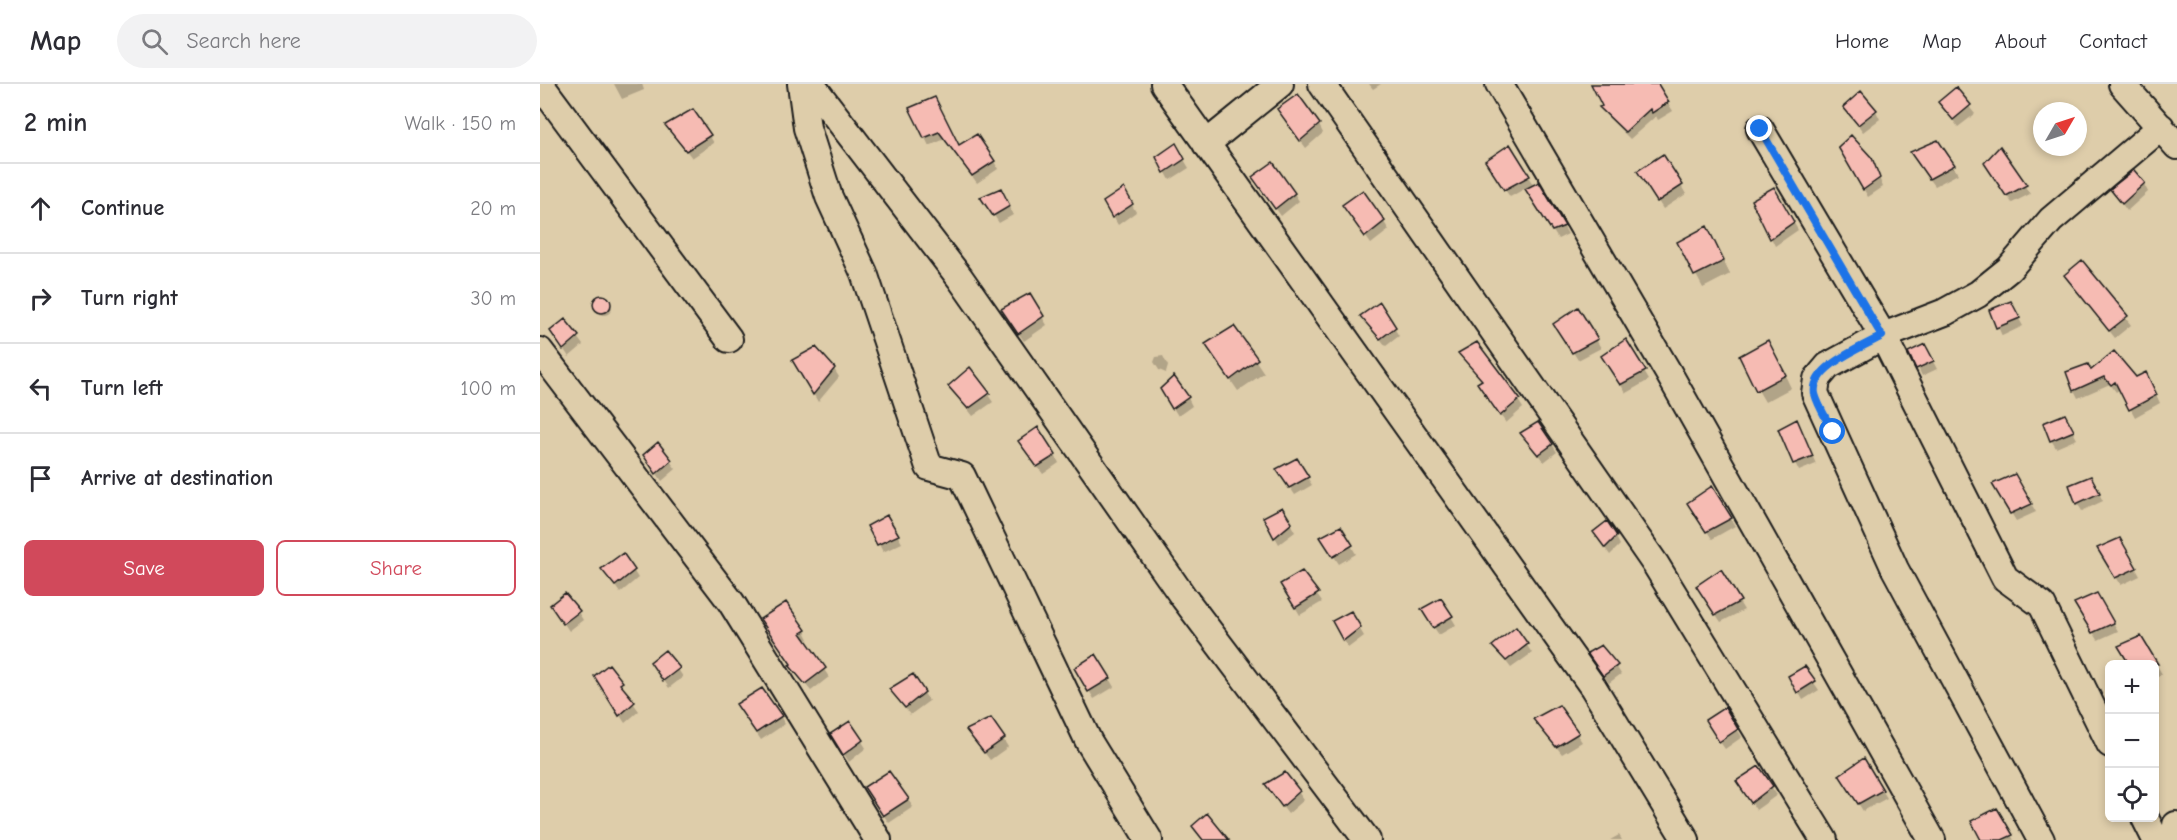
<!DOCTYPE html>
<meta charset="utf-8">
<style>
:root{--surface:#fff;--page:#f2f2f3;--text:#2b2b33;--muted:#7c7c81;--line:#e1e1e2;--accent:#d1495b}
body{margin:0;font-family:"Comic Neue",sans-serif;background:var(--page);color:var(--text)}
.controls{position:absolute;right:18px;bottom:18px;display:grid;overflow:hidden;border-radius:9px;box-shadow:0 3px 9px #0003}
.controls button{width:54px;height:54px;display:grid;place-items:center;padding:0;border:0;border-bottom:2px solid var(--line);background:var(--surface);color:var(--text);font:30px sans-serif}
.compass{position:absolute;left:1493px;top:18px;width:54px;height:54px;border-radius:50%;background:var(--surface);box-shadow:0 3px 9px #0003;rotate:51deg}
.stop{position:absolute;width:18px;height:18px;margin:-14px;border:4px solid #1a73e8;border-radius:50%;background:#fff}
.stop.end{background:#1a73e8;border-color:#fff;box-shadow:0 2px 6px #0008}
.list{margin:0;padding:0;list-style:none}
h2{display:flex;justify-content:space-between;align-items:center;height:78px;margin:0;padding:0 24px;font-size:26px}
h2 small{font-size:20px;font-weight:400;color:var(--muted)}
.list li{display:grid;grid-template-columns:39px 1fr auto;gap:18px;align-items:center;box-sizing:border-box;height:90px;padding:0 24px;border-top:2px solid var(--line)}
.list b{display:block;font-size:22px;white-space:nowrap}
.list em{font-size:20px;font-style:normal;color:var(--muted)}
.actions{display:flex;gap:12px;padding:18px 24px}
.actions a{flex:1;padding:14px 0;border:2px solid var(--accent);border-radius:9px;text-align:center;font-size:21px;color:var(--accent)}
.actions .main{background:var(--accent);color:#fff}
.icon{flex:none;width:33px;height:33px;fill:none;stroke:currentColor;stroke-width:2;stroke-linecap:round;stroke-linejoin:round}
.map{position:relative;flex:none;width:1637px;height:756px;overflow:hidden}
header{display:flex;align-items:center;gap:36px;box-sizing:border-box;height:84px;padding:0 30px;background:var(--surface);border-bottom:2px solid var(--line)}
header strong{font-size:28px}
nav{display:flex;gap:33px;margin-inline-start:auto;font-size:21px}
.search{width:420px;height:54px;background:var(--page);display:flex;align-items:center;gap:15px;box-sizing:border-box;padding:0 21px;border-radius:33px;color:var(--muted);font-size:22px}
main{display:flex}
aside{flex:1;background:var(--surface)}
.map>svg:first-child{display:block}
.shadow{fill:#0003}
.building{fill:#f6bbb3;stroke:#1c1c1c;stroke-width:1.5}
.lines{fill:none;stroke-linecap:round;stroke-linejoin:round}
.minor-casing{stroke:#1c1c1c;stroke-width:30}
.minor{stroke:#decdaa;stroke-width:26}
.route{stroke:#1a73e8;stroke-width:8}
</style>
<header>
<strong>Map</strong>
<div class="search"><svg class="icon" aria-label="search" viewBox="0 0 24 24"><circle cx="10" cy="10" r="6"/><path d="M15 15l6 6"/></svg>Search here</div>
<nav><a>Home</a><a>Map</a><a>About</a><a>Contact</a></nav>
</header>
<main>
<aside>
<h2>2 min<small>Walk · 150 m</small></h2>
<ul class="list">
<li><svg class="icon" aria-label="ahead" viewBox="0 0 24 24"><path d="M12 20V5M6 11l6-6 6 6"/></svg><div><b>Continue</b></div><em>20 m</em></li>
<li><svg class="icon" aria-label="right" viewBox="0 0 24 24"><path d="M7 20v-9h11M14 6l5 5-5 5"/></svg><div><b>Turn right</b></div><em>30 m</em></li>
<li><svg class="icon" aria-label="left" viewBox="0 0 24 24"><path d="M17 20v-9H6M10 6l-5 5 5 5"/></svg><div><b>Turn left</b></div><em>100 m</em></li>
<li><svg class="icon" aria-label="arrive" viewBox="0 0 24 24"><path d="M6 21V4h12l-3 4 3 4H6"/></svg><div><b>Arrive at destination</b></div></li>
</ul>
<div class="actions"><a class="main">Save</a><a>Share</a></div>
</aside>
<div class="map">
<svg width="1637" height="756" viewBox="0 0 1637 756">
<rect width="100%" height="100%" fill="#decdaa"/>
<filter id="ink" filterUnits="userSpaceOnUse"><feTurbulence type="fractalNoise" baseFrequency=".0167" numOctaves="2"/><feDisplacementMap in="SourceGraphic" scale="12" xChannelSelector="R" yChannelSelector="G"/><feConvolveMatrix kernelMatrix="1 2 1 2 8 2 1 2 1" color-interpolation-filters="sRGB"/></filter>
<g filter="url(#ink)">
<path class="shadow" d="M74 0H102L104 6 82 15Z
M829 0H841L833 5Z
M1053 0H1116L1133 27 1118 36 1116 32 1090 55 1066 31Z
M1415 5 1435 30 1418 43 1399 18Z
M1305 23 1336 27 1340 35 1323 48Z
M371 25 419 63 454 77 458 85 437 99 405 55 389 62Z
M743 33 779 41 783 49 766 64Z
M127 42 169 51 174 59 152 74Z
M636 62 649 84 630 96 618 74Z
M969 62 994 102 998 100 1028 150 1018 155 986 104 970 113 951 85Z
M1300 63 1335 84 1343 103 1328 113Z
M1460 64 1490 110 1472 119 1450 87Z
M1123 72 1146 110 1123 125 1104 95Z
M1376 77 1413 82 1418 90 1395 102Z
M1604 100 1608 108 1587 127 1572 106Z
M719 101 754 109 759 117 741 132Z
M1234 105 1258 146 1235 162 1213 116Z
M460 106 473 131 459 139 447 121Z
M583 106 596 128 578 141 565 119Z
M809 129 844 138 849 146 831 160Z
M1173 156 1190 190 1163 204 1139 159Z
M1526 192 1561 203 1591 241 1575 254Z
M489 211 507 241 484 257 467 233Z
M56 223a8 8 0 1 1 16 0a8 8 0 1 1-16 0Z
M1470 219 1483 242 1462 252 1451 227Z
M840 221 859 252 846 262 822 233Z
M1038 225 1061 264 1038 276 1020 248Z
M25 237 43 261 29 273 17 255Z
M694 244 724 289 698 307 674 272Z
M1086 257 1109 296 1086 309 1068 281Z
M1385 262 1397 285 1382 292 1370 268Z
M920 269 978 316 983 324 966 339 943 308 942 298Z
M1235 270 1251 304 1225 318 1218 306Z
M623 272 628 282 626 289 619 286 614 278 616 273Z
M254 277 294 285 299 293 278 318Z
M430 286 453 318 433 332 410 302Z
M1551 288 1610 298 1620 319 1595 333 1580 305 1576 308 1570 300 1538 314 1534 306Z
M622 306 648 314 652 322 638 332Z
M1524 332 1537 355 1516 364 1511 356Z
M1261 345 1276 380 1259 387 1255 379Z
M987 357 1012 360 1017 368 1004 378Z
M118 361 136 385 122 397 110 379Z
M484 365 515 371 519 379 503 390Z
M756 376 772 401 755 411 743 393Z
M1475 392 1496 428 1476 437 1454 401Z
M1551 394 1563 417 1542 427 1537 419Z
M1172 404 1195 442 1172 455 1154 427Z
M742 425 755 448 739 460 735 453Z
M347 433 362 459 343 468 329 442Z
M801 444 816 470 799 480 787 462Z
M1076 453 1080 461 1070 471 1059 456Z
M1580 456 1600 492 1581 501 1559 465Z
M63 485 93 486 98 494 80 509Z
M1180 487 1204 526 1181 538 1162 510Z
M761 489 782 518 760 531 742 501Z
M1557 511 1578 547 1558 556 1536 520Z
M901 516 916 541 899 551 887 533Z
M38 528 43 536 29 547 17 529Z
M810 529 824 552 808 564 794 538Z
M227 543 265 547 269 555 265 557 289 593 271 607 256 589 253 581Z
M976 545 992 569 971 584 954 562Z
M1601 554 1622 590 1614 594V580H1591L1580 563Z
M556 572 574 603 554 615 536 584Z
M1054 577 1076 582 1081 590 1069 599Z
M1264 584 1279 606 1263 616 1250 593Z
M138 585 143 593 129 604 117 586Z
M81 599 85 608 99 627 85 639 60 601Z
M351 605 384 609 389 617 370 631Z
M1019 623 1042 658 1022 670 995 636Z
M1185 625 1202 653 1185 665 1171 645Z
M203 629 240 632 245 640 221 656Z
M428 647 463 655 468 663 450 676Z
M292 651 321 656 326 664 309 678Z
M1323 676 1347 714 1323 727 1305 699Z
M1218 684 1237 711 1216 726 1203 705Z
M745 690 764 716 748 730 732 709Z
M330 712 368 715 373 723 349 739Z
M1456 726 1474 756H1443Z
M1079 751 1082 756H1070Z"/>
<path class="building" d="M1051 0H1118L1129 18 1112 29 1110 25 1085 48 1059 23 1062 22Z
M1416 3 1431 21 1413 36 1398 18Z
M1321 7 1337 26 1318 41 1303 23Z
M758 10 780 40 760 57 737 25Z
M395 13 419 61 437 50 455 77 432 92 399 48 384 54 369 24Z
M153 25 171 51 146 67 125 41Z
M1311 51 1332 74 1340 94 1323 106 1298 63Z
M1398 56 1415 81 1389 95 1370 68Z
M636 59 645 75 624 89 616 73Z
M970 60 990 92 964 106 945 77Z
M1460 62 1487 101 1466 112 1444 79Z
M1123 70 1143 101 1117 118 1097 87Z
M733 78 755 109 735 125 712 93Z
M1594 86 1605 99 1582 120 1570 105Z
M999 98 1025 142 1012 147 985 105Z
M1234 103 1254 138 1230 155 1211 116Z
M461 104 470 122 453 132 440 113Z
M584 104 593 120 572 134 563 118Z
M823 106 845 137 825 153 802 121Z
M1167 142 1184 177 1154 192 1137 158Z
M1542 176 1588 232 1569 247 1524 191Z
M490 209 504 232 478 250 461 225Z
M53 220a9 9 0 1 1 18 0a9 9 0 1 1-18 0Z
M1471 217 1480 234 1456 244 1449 226Z
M840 218 856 243 840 255 820 232Z
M1038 223 1058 255 1032 269 1013 240Z
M25 235 39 252 23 266 10 247Z
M694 242 718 275 690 296 665 260Z
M1086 255 1106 287 1080 301 1061 272Z
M1228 256 1246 291 1216 307 1199 272Z
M937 258 980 315 960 332 937 299 942 296 918 269Z
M1385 260 1394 277 1376 285 1368 268Z
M276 263 295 284 273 311 252 276Z
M1574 267 1596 293 1606 288 1617 311 1589 326 1575 298 1571 301 1564 293 1533 307 1526 288 1548 280 1551 286Z
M430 283 450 309 428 325 408 302Z
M634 292 649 313 632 325 620 305Z
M1525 330 1534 347 1510 357 1503 339Z
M1257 335 1273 372 1253 380 1238 345Z
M998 338 1013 360 998 371 980 349Z
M498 343 516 371 497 383 478 357Z
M118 358 132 376 116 390 103 371Z
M757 374 769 393 749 404 736 385Z
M1475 390 1492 420 1470 430 1452 400Z
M1551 392 1560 409 1536 420 1529 401Z
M1172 402 1192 434 1166 448 1147 419Z
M742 423 752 439 734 454 723 433Z
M347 431 359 451 337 461 327 442Z
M1067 437 1077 452 1065 464 1053 448Z
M801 442 813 461 793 473 780 453Z
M1580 454 1597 484 1575 494 1557 464Z
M83 469 95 486 75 502 61 485Z
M1181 485 1201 517 1175 531 1156 502Z
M762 487 779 509 755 524 740 500Z
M25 509 40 527 23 540 10 521Z
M1557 509 1574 539 1552 549 1534 519Z
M901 514 913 532 893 544 881 525Z
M246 518 266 546 261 549 286 584 265 600 249 581 251 580 220 535Z
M811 527 821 543 803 557 792 537Z
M976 543 988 560 966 577 952 562Z
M1601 552 1618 580H1589L1578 562Z
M1061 561 1078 581 1063 592 1047 569Z
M125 566 140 584 123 597 110 578Z
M556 570 571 594 548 608 534 584Z
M69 580 83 598 80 600 95 618 79 632 54 592Z
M1265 582 1276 597 1257 609 1248 592Z
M373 590 385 608 365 624 349 605Z
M222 604 242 632 216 649 196 620Z
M1019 621 1039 649 1016 663 993 635Z
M1185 623 1198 645 1179 658 1165 636Z
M451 634 465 654 444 669 426 646Z
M310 637 323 656 303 671 290 650Z
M1324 674 1343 706 1318 720 1299 691Z
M1219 682 1233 702 1211 719 1196 697Z
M349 687 369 715 343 732 324 703Z
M745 688 760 707 742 723 725 700Z
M1457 724 1473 751 1462 756H1441L1431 737Z
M667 729 689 756H663L652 742Z"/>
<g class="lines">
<defs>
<path id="minor" d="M0 0 189 255
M261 0 267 44 289 113 324 189 389 383 422 392 549 658 609 756
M271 0 420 194 644 514 827 756
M624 0 1053 603 1146 756
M782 0 1116 481 1284 756
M959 0 1128 288 1392 756
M1582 0 1637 62
M1220 45 1343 252 1465 494 1502 521 1570 660
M666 60 740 0
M0 267 191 518 338 756
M1605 734 1616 756
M1636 741V756
M1501 756 1355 485 1275 309 1277 295 1288 282 1343 252 1405 228 1438 210 1469 185 1511 136 1621 43"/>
</defs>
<use href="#minor" class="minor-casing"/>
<use href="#minor" class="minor"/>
</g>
</g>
<g class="lines" filter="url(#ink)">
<path class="route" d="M1220 45 1342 252C1323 263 1270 283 1275 310 1278 322 1288 337 1293 348"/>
</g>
</svg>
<div class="controls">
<button>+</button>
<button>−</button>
<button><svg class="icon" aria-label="locate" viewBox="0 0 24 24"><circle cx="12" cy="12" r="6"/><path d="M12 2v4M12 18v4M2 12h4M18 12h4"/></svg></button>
</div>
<svg class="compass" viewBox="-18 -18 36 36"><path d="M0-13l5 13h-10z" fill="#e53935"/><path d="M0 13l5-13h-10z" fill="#7c7c81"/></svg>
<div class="stop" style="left:1293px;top:348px"></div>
<div class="stop end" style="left:1220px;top:45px"></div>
</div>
</main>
